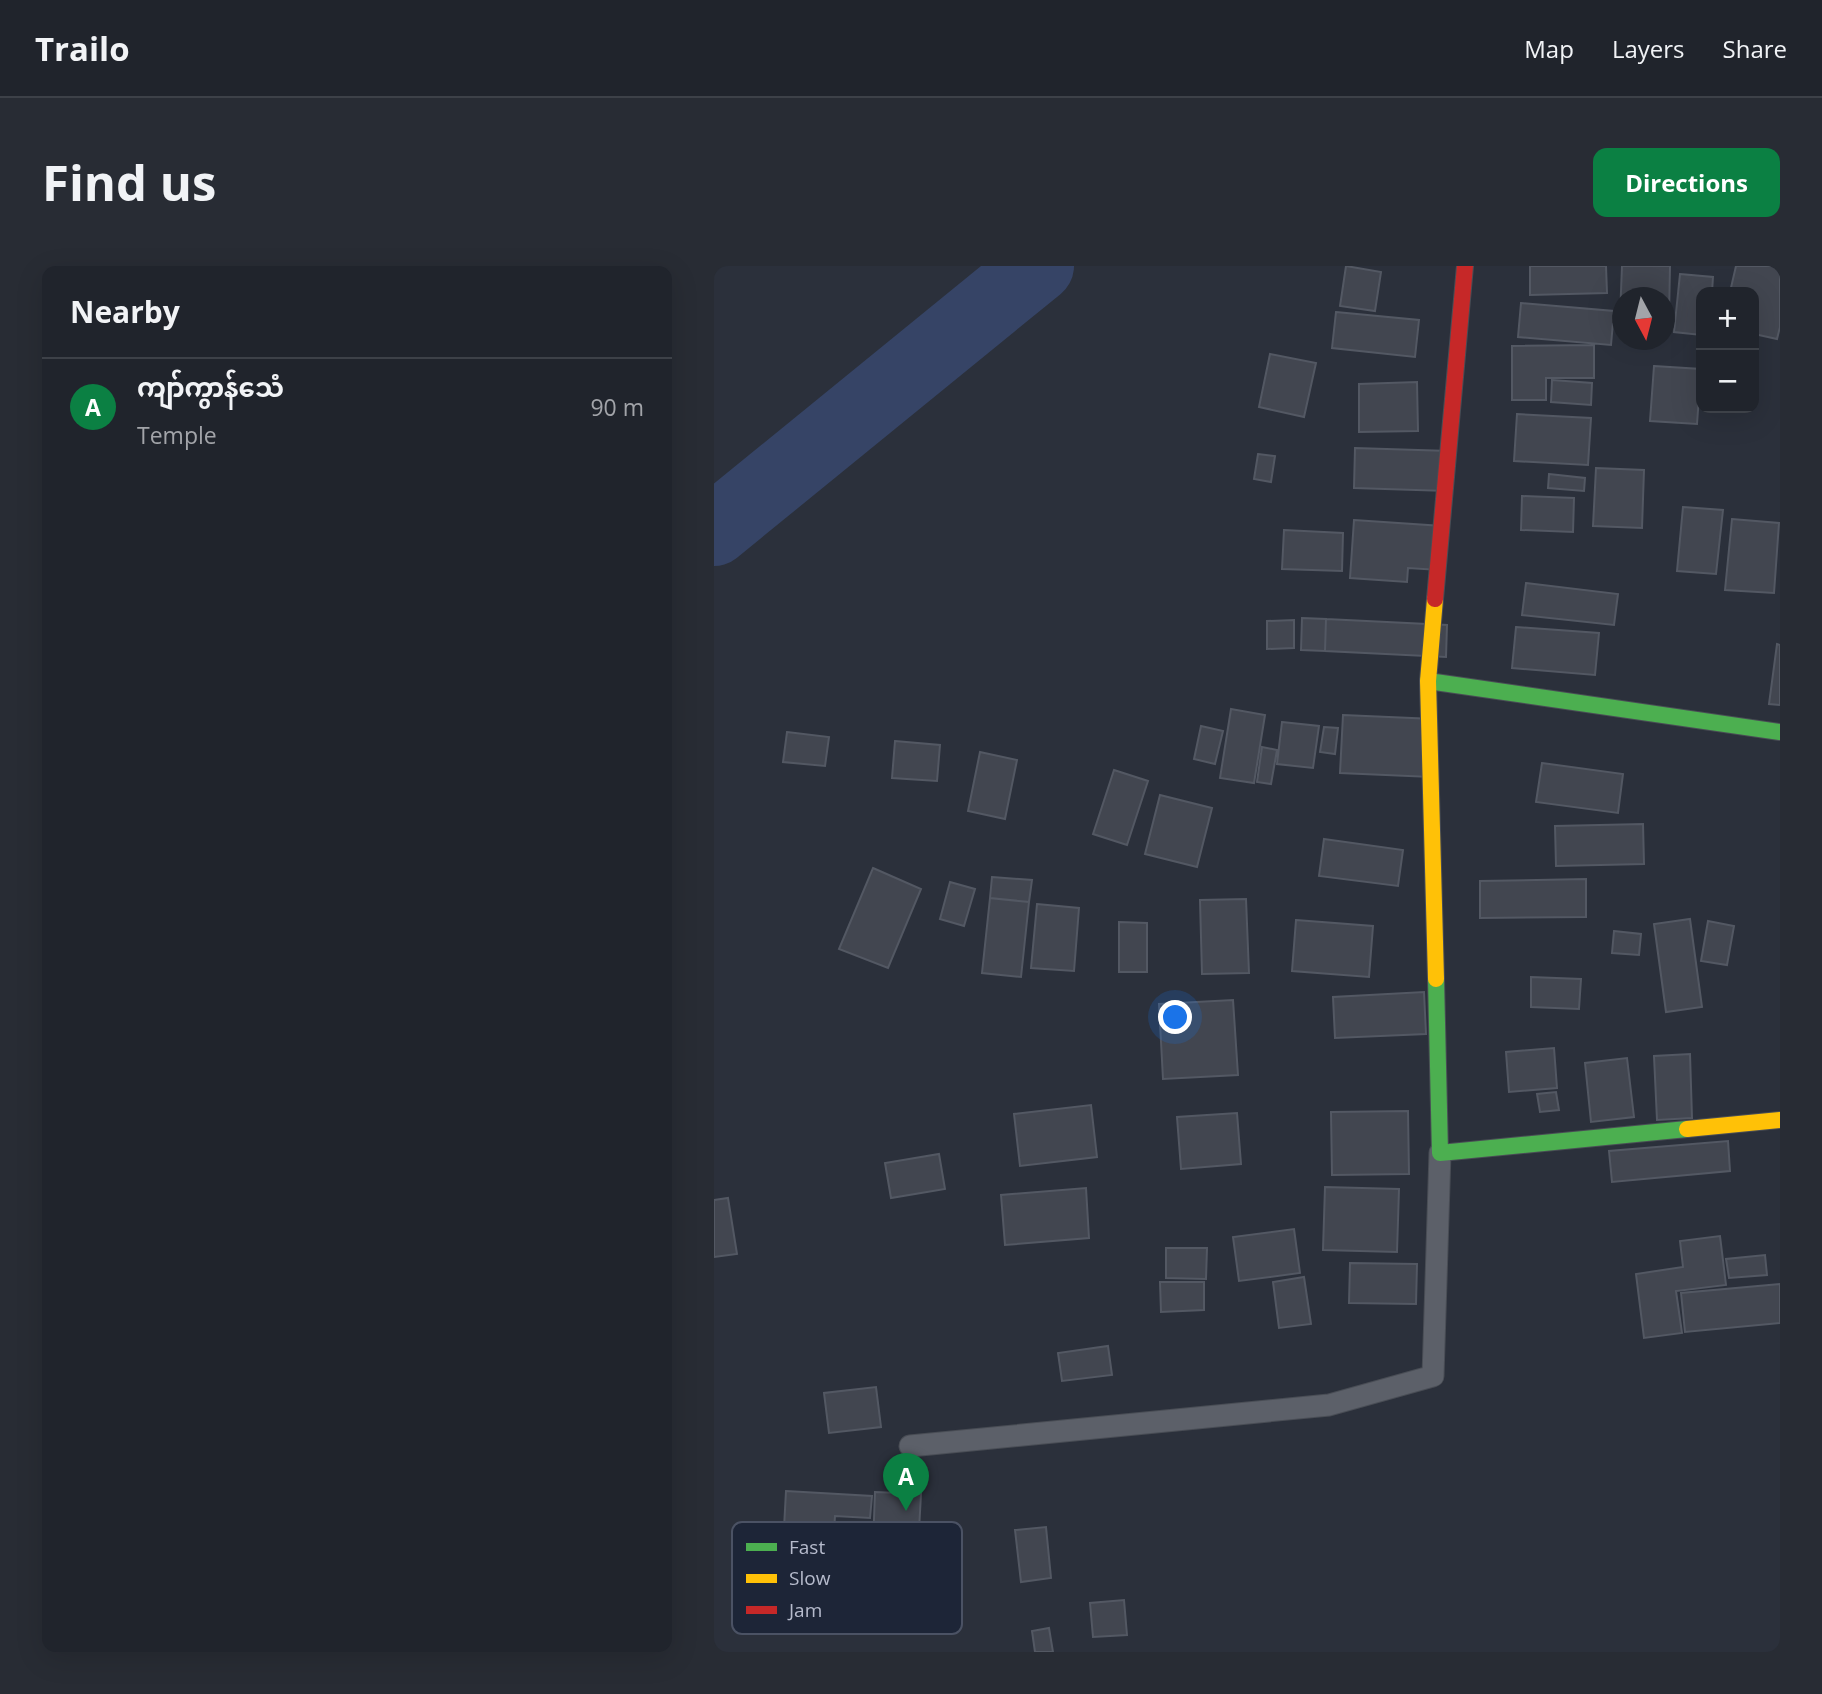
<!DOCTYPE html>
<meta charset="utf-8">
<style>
:root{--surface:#20242c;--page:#282c34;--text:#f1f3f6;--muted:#a2a4a9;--line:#3d4148;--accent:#0b8043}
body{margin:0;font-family:"Open Sans","Noto Sans Myanmar",sans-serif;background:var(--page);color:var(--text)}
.controls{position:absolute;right:21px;top:21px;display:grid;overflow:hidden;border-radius:14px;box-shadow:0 7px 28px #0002}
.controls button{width:63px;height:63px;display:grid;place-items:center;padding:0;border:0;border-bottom:2px solid var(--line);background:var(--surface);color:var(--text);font:35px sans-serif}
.compass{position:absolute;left:898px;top:21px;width:63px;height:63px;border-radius:50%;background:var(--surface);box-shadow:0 7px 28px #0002;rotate:173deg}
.you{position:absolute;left:462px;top:752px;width:24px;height:24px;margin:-18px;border:5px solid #fff;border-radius:50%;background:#1a73e8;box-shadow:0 0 0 10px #1a73e833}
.badge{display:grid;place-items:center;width:46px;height:46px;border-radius:50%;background:var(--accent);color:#fff;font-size:23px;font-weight:700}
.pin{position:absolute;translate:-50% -58px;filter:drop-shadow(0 2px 4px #0008)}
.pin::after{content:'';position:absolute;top:37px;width:24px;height:21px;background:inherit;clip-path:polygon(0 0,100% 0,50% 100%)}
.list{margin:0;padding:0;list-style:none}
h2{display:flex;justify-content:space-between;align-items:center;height:91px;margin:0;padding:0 28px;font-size:30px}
h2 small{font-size:23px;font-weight:400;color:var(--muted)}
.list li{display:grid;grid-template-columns:46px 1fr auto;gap:21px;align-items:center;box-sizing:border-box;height:98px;padding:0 28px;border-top:2px solid var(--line)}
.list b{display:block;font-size:26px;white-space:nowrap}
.list p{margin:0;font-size:23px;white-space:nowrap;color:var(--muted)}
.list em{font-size:23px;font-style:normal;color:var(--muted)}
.map{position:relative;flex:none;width:1066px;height:1386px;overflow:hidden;border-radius:14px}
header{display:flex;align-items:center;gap:42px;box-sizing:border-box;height:98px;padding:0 35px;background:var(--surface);border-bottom:2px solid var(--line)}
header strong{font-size:33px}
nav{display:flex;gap:38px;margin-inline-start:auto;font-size:24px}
.intro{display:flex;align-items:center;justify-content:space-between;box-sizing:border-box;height:168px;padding:0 42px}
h1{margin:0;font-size:49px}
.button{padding:18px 32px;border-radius:14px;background:var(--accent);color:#fff;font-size:24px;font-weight:700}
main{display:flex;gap:42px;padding:0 42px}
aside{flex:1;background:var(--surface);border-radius:14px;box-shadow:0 7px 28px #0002}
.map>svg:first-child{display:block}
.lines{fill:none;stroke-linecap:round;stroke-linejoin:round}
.river{stroke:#364466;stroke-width:72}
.building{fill:#424650;stroke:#535863;stroke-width:2}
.lane-casing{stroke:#494d55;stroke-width:23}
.fast-casing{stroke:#494d55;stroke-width:18}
.slow-casing{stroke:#494d55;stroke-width:18}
.jam-casing{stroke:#494d55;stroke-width:18}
.lane{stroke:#5c6069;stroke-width:21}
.fast{stroke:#4caf50;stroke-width:16}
.slow{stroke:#ffc107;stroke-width:16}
.jam{stroke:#c62828;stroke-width:16}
.key{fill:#1d2537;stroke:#4b5264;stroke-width:2}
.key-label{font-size:19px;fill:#b6bbcc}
</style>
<header>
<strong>Trailo</strong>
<nav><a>Map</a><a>Layers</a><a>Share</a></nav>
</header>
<div class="intro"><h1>Find us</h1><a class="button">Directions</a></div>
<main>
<aside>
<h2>Nearby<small></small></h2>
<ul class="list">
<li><span class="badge">A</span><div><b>ကျာ်ကွာန်သေံ</b><p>Temple</p></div><em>90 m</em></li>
</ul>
</aside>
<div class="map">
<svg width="1066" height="1386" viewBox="0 0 1066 1386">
<rect width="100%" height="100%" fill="#2b303b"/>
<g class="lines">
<path class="river" d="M0 264 324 0"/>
</g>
<path class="building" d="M632 0 667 6 661 45 626 40Z
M816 0H892L893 27 816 29Z
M908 0H956L955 52H950V32H908V51H906Z
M1022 0H1066V61L1063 73 1040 68V26H1016Z
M966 8 999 11 998 26H987V69L960 66Z
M807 37 900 45 897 79 804 71Z
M622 46 705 54 701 91 618 82Z
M880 79V112H832V134H798V80Z
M556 88 602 97 590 151 545 141Z
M940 100 987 103 983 158 936 155Z
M838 114 878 117 877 139 837 136Z
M703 116 704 165 645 166V118Z
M803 148 877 152 874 199 800 195Z
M641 182 735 185 733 225 640 222Z
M544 188 561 190 557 216 540 213Z
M882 202 930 204 928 262 879 260Z
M835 208 871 212 870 225 834 222Z
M808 230 860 232 859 266 807 264Z
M969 241 1009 244 1002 308 963 305Z
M1018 253 1065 257 1060 327 1011 324Z
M640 254 728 260 725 304 694 302 693 316 636 312Z
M570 264 629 267 628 305 568 303Z
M812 317 904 328 900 359 808 349Z
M588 352 612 353 611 385 587 384Z
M612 353 733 359 732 391 611 385Z
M580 354V382L553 383V355Z
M802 361 885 367 881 409 798 402Z
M1063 378 1066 379V439L1055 438Z
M517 443 551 449 540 517 506 512Z
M629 449 720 453 717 511 626 507Z
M568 456 605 460 599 502 563 498Z
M487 460 509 465 501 498 480 493Z
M610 461 624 462 621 488 606 486Z
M73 466 115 471 111 500 69 496Z
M181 475 226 479 223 515 178 512Z
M548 481 563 484 557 518 543 516Z
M266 486 303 494 291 553 254 545Z
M828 497 909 508 904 547 822 536Z
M400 504 434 515 413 579 379 568Z
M446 529 498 542 483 601 431 588Z
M929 558 930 598 842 600 841 560Z
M610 573 689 584 684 620 605 610Z
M159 602 207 623 174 702 125 683Z
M278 611 318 614 315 636 276 632Z
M872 613V651L766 652V615Z
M236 616 261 623 250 660 226 653Z
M276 632 315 636 307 711 268 707Z
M532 633 535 707 488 708 486 634Z
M323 638 365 642 360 705 317 702Z
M976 653 988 741 952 746 940 658Z
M582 654 659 660 655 711 578 705Z
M994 655 1020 660 1013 699 987 695Z
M405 656 433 657V706H405Z
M900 665 927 668 925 689 898 687Z
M817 711 867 713 865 743 817 741Z
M710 726 712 768 621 772 619 731Z
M519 734 524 809 449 813 445 738Z
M840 782 843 822 795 826 792 786Z
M976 788 978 852 943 854 940 790Z
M913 792 920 851 877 856 871 797Z
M842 826 845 844 826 846 823 828Z
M377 839 383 891 306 900 300 848Z
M694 845 695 908 618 909 617 846Z
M523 847 527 898 467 903 463 851Z
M1014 875 1016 905 898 916 895 885Z
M225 888 231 923 177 932 171 897Z
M611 921 685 923 683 986 609 984Z
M372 922 375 972 291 979 287 929Z
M14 932 23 988 0 991V934Z
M580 963 586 1007 525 1015 519 971Z
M1006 970 1012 1019 962 1025 968 1067 930 1072 922 1008 969 1001 966 975Z
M452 982H493L492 1013 452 1012Z
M1051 989 1053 1009 1015 1012 1012 993Z
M636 997 703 998 702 1038 635 1037Z
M590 1011 597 1058 565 1062 559 1016Z
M446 1016H490V1044L447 1046Z
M1066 1018V1057L971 1066 967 1027Z
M394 1080 398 1109 348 1115 344 1087Z
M162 1121 167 1161 115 1167 110 1127Z
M72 1225 158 1230 156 1252 121 1250 120 1265 70 1262Z
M161 1226 207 1228 204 1282 159 1280Z
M332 1261 337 1312 307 1316 301 1264Z
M410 1334 413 1369 379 1371 376 1337Z
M335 1362 339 1386H321L318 1365Z"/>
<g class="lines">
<defs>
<path id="lane" d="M196 1180 615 1139 719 1110 726 887"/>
<path id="fast" d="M714 415 1066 466
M722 713 726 887 973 863"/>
<path id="slow" d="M721 333 714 415 722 713
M973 863 1066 854"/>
<path id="jam" d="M721 333 751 0"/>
</defs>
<use href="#lane" class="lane-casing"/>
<use href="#fast" class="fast-casing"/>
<use href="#slow" class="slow-casing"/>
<use href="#jam" class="jam-casing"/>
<use href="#lane" class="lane"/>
<use href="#fast" class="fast"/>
<use href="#slow" class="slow"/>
<use href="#jam" class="jam"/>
</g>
<rect x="18" y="1256" width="230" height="112" rx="10" class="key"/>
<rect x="32" y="1277" width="31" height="8" fill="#4caf50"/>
<rect x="32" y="1308" width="31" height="9" fill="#ffc107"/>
<rect x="32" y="1340" width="31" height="8" fill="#c62828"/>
<g class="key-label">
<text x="75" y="1288">Fast</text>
<text x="75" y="1319">Slow</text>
<text x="75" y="1351">Jam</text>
</g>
</svg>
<div class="controls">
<button>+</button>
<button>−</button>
</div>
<svg class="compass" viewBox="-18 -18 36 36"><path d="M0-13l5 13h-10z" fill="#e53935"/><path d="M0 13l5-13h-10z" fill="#a2a4a9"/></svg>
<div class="you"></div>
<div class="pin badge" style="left:192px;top:1245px">A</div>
</div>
</main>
